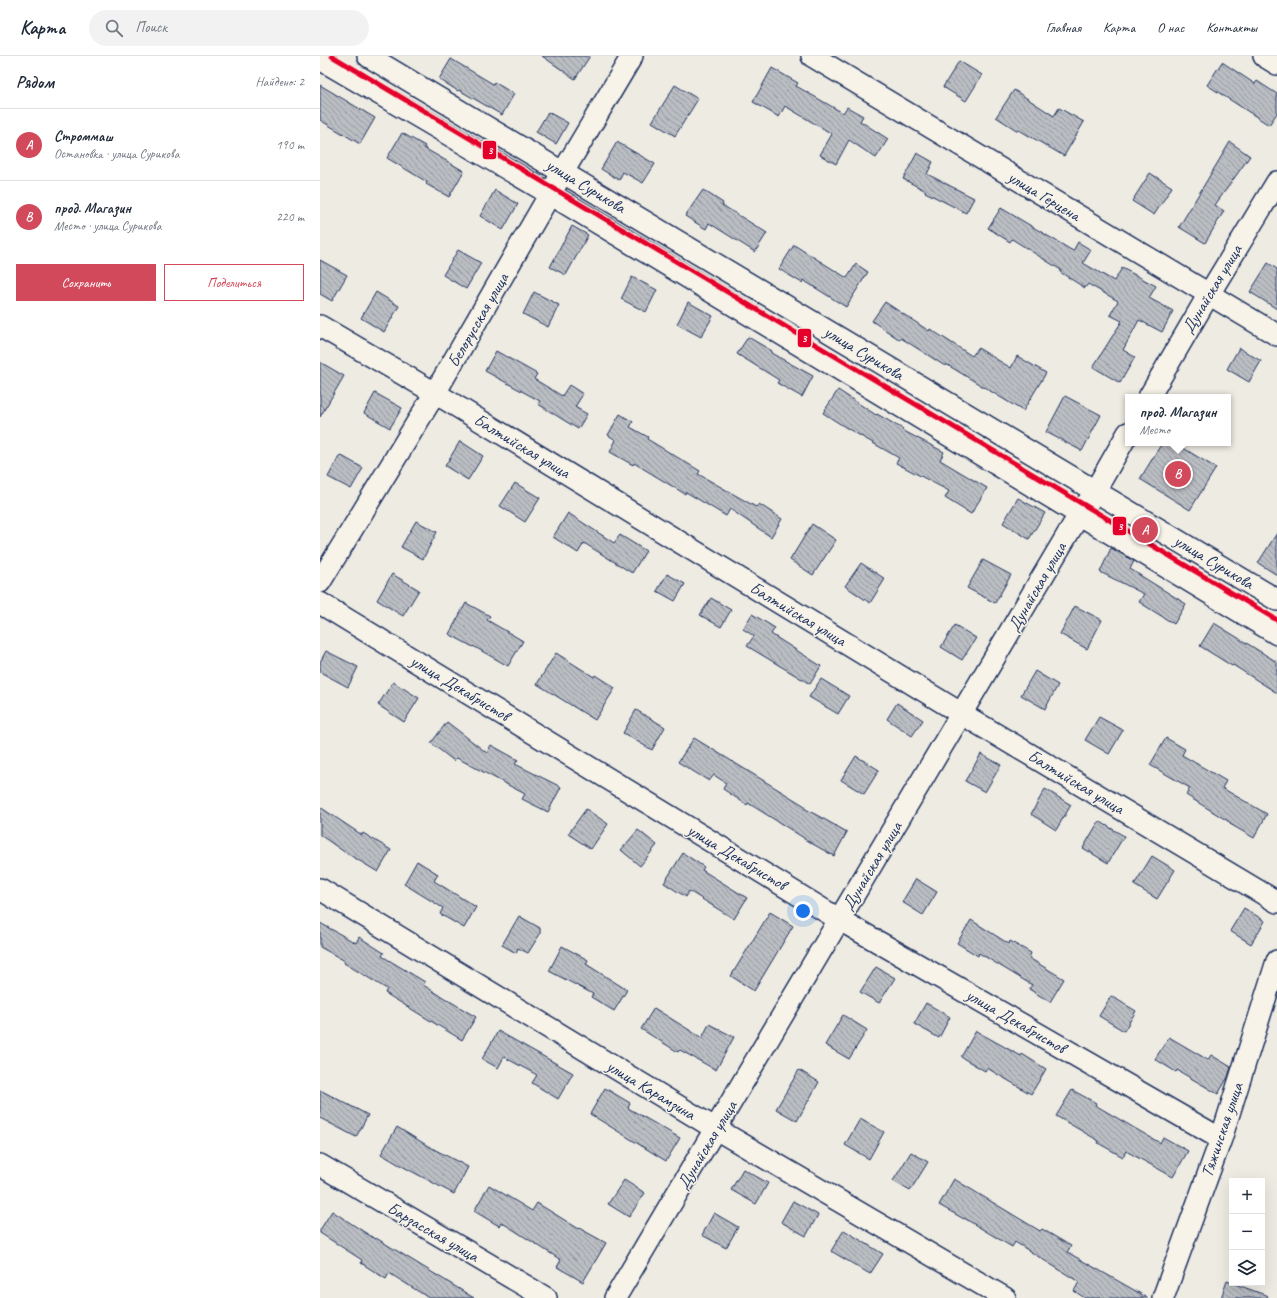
<!DOCTYPE html>
<html lang="ru">
<meta charset="utf-8">
<style>
:root{--surface:#fff;--page:#f2f2f3;--text:#1f2937;--muted:#747a83;--line:#e0e1e3;--accent:#d1495b}
body{margin:0;font-family:Caveat,sans-serif;background:var(--page);color:var(--text)}
.controls{position:absolute;right:12px;bottom:12px;display:grid;overflow:hidden;border-radius:0px;box-shadow:0 4px 16px #0002}
.controls button{width:36px;height:36px;display:grid;place-items:center;padding:0;border:0;border-bottom:1px solid var(--line);background:var(--surface);color:var(--text);font:20px sans-serif}
.you{position:absolute;left:483px;top:855px;width:14px;height:14px;margin:-10px;border:3px solid #fff;border-radius:50%;background:#1a73e8;box-shadow:0 0 0 6px #1a73e833}
.badge{display:grid;place-items:center;width:26px;height:26px;border-radius:50%;background:var(--accent);color:#fff;font-size:13px;font-weight:700}
.pin{position:absolute;translate:-50% -50%;border:2px solid #fff;box-shadow:0 1px 4px #0006}
.popup{position:absolute;left:805px;top:338px;width:106px;height:52px;box-sizing:border-box;display:grid;place-content:center;border-radius:0px;background:var(--surface);filter:drop-shadow(0 1px 3px #0005);font-size:13px;white-space:nowrap;color:var(--muted)}
.popup b{font-size:15px;color:var(--text)}
.popup::after{content:'';position:absolute;left:50%;top:100%;margin-left:-8px;border:8px solid transparent;border-top-color:var(--surface)}
.list{margin:0;padding:0;list-style:none}
h2{display:flex;justify-content:space-between;align-items:center;height:52px;margin:0;padding:0 16px;font-size:17px}
h2 small{font-size:13px;font-weight:400;color:var(--muted)}
.list li{display:grid;grid-template-columns:26px 1fr auto;gap:12px;align-items:center;box-sizing:border-box;height:72px;padding:0 16px;border-top:1px solid var(--line)}
.list b{display:block;font-size:15px;white-space:nowrap}
.list p{margin:0;font-size:13px;white-space:nowrap;color:var(--muted)}
.list em{font-size:13px;font-style:normal;color:var(--muted)}
.actions{display:flex;gap:8px;padding:12px 16px}
.actions a{flex:1;padding:9px 0;border:1px solid var(--accent);border-radius:0px;text-align:center;font-size:14px;color:var(--accent)}
.actions .main{background:var(--accent);color:#fff}
.icon{flex:none;width:22px;height:22px;fill:none;stroke:currentColor;stroke-width:2;stroke-linecap:round;stroke-linejoin:round}
.map{position:relative;flex:none;width:957px;height:1242px;overflow:hidden}
header{display:flex;align-items:center;gap:24px;box-sizing:border-box;height:56px;padding:0 20px;background:var(--surface);border-bottom:1px solid var(--line)}
header strong{font-size:19px}
nav{display:flex;gap:22px;margin-inline-start:auto;font-size:14px}
.search{width:280px;height:36px;background:var(--page);display:flex;align-items:center;gap:10px;box-sizing:border-box;padding:0 14px;border-radius:22px;color:var(--muted);font-size:15px}
main{display:flex}
aside{flex:1;background:var(--surface)}
.map>svg:first-child{display:block}
.building{fill:url(#building-back-hatch);stroke:#1b2f5e}
.lines{fill:none;stroke-linecap:round;stroke-linejoin:round}
.minor-casing{stroke:#1b2f5e;stroke-width:24}
.minor{stroke:#f7f3e8;stroke-width:21}
.tram-1-casing{stroke:#f7f3e8;stroke-width:8}
.tram-1{stroke:#e4002b;stroke-width:5}
.labels{text-anchor:middle;dominant-baseline:central;stroke-width:3;stroke-linejoin:round;paint-order:stroke}
.street-label{font-size:17px;fill:#1b2f5e;stroke:#f7f3e8}
.line-badge{stroke:#f7f3e8;stroke-width:1.5}
.badge-label{font-size:11px;text-anchor:middle;font-weight:bold;fill:#fff}
</style>
<header>
<strong>Карта</strong>
<div class="search"><svg class="icon" aria-label="search" viewBox="0 0 24 24"><circle cx="10" cy="10" r="6"/><path d="M15 15l6 6"/></svg>Поиск</div>
<nav><a>Главная</a><a>Карта</a><a>О нас</a><a>Контакты</a></nav>
</header>
<main>
<aside>
<h2>Рядом<small>Найдено: 2</small></h2>
<ul class="list">
<li><span class="badge">A</span><div><b>Строммаш</b><p>Остановка · улица Сурикова</p></div><em>190 m</em></li>
<li><span class="badge">B</span><div><b>прод. Магазин</b><p>Место · улица Сурикова</p></div><em>220 m</em></li>
</ul>
<div class="actions"><a class="main">Сохранить</a><a>Поделиться</a></div>
</aside>
<div class="map">
<svg width="957" height="1242" viewBox="0 0 957 1242">
<defs>
<pattern id="building-back-hatch" width="6" height="6" patternUnits="userSpaceOnUse"><rect width="6" height="6" fill="#babdc2"/><path d="M-1 5l2 2M0 0l6 6M5-1l2 2" fill="none" stroke="#969aa1"/></pattern>
</defs>
<rect width="100%" height="100%" fill="#eeebe2"/>
<filter id="ink" filterUnits="userSpaceOnUse"><feTurbulence type="fractalNoise" baseFrequency=".025" numOctaves="2"/><feDisplacementMap in="SourceGraphic" scale="8" xChannelSelector="R" yChannelSelector="G"/><feConvolveMatrix kernelMatrix="1 2 1 2 8 2 1 2 1" color-interpolation-filters="sRGB"/></filter>
<g filter="url(#ink)">
<path class="building" d="M222 0H270L255 23Z
M131 3 173 28 174 26 194 38 182 59 139 34 138 35 119 23Z
M639 5 662 19 646 45 623 31Z
M902 6 935 28 937 25 957 38V57L949 69 887 29Z
M452 12 478 27 476 30 523 57 527 51 543 60 540 65 568 83 556 102 529 84 516 108 500 99 512 78 465 50 459 61 433 46Z
M0 29 55 62 40 88 0 64Z
M355 29 378 43 355 80 332 66Z
M694 34 734 60 739 52 764 66 744 100 699 74 698 75 676 61Z
M228 56 248 67 236 88 216 76Z
M82 77 105 90 104 92 144 115 129 141 106 128 107 126 67 102Z
M297 86 335 108 323 127 303 116 299 124 281 113Z
M910 86 930 100 895 149 904 155 885 187 859 171Z
M597 97 613 106 607 118 654 142 646 157 605 136 606 135 583 123Z
M830 117 852 131 834 159 812 145Z
M175 134 198 148 183 174 160 160Z
M383 134 403 147 402 149 447 177 435 196 389 167 386 173 365 160Z
M681 152 753 195 758 186 771 194 763 207 794 225 802 212 836 230 829 242 853 255 842 276 819 264 803 294 815 301 800 327 773 311 802 265 790 259 798 245 768 228 765 232 740 216 741 214 692 183 690 186 668 172Z
M252 170 268 179 246 219 230 211Z
M474 189 527 222 536 208 548 216 526 251 483 224 482 227 459 213Z
M138 194 161 207 146 233 123 219Z
M0 204 27 219 12 245 0 238Z
M948 207 957 213V253L930 236Z
M312 221 337 234 326 256 301 243Z
M56 236 79 250 64 276 41 262Z
M214 236 239 249 228 271 203 258Z
M368 246 393 260 381 281 357 268Z
M565 246 609 275 610 273 652 300 658 292 691 312 697 300 726 317 703 355 626 308 625 310 581 282 580 284 552 265Z
M428 281 452 295 451 297 493 320 482 341 457 327 459 324 417 298Z
M919 292 941 305 929 326 907 313Z
M176 295 217 318 214 323 242 340 249 329 263 338 255 351 267 358 258 373 218 348 220 345 165 315Z
M0 306 24 320 0 361Z
M518 334 556 359 557 358 583 373 582 374 624 396 620 404 667 432 651 458 625 442 629 435 576 407 579 402 525 371 503 357Z
M55 337 82 352 70 372 44 357Z
M745 340 781 359 762 395 726 376Z
M300 358 313 366 310 371 328 381 327 383 380 415 378 418 436 451 439 448 462 463 451 481 410 453 406 460 366 436 365 438 314 407 313 409 290 396 296 384 288 379Z
M140 385 163 400 148 424 125 410Z
M842 387H855L896 412 870 454 820 423Z
M20 399 43 412 31 433 8 421Z
M195 427 220 442 205 466 180 450Z
M698 442 725 457 709 483 683 467Z
M248 457 294 487 300 479 326 495 312 517 264 487 258 497 233 481Z
M96 465 117 476 103 503 81 491Z
M492 468 516 484 493 519 470 504Z
M957 477V519L938 507Z
M791 492 814 505 810 513 866 548 854 568 819 546 824 538 780 516Z
M663 504 691 519 675 547 647 532Z
M541 507 565 523 550 547 525 530Z
M72 518 99 534 83 560 57 544Z
M347 518 365 528 355 545 337 535Z
M391 542 411 554 401 571 380 559Z
M146 547 170 560 167 564 203 585 188 610 153 590V591L129 578Z
M755 550 782 564 767 593 740 578Z
M432 558 455 572 451 578 501 610 490 628 427 590 434 580 423 573Z
M894 567 957 606V637L913 609 912 610 880 590Z
M635 569 656 582 642 604 621 591Z
M6 595 38 611 28 631 0 616V606Z
M236 597 274 621 275 619 295 632 275 664 217 628Z
M715 615 738 629 725 653 701 639Z
M501 623 529 640 518 658 489 641Z
M73 626 99 642 84 666 58 649Z
M577 647 603 664 592 680 567 663Z
M316 654 345 671 332 694 303 677Z
M779 661 803 674 789 698 765 684Z
M127 666 167 697 171 689 198 704 195 708 241 731 228 756 202 743 205 738 137 702 134 705 111 687Z
M374 682 485 750 484 752 527 776 514 800 484 783V782L428 747 427 749 403 733 406 727 394 719 389 725 358 706Z
M846 682 865 693 862 699 906 725 902 732 947 758 934 782 910 768 911 767 866 739 870 732 830 709Z
M661 698 681 709 665 736 645 725Z
M536 700 559 714 544 738 521 724Z
M725 733 751 749 736 774 711 758Z
M0 751 42 779 43 777 71 794 58 816 23 795 0 779Z
M266 753 288 768 271 793 248 778Z
M779 765 804 780 788 807 763 792Z
M318 774 337 789 320 810 301 794Z
M363 797 384 811 382 814 427 842 414 863 369 835 366 841 344 827Z
M832 800 855 814 837 843 814 829Z
M97 805 118 818 114 825 156 851 144 872 120 858 123 852 84 828Z
M596 823 617 836 603 859 582 846Z
M924 852 945 865 931 888 910 875Z
M450 856 473 870 434 935 411 920Z
M199 860 220 872V878L208 897 198 892 196 897 182 889Z
M651 864 689 888 690 885 711 897 709 902 744 923 730 946 709 933 712 929 659 897 658 900 637 887Z
M0 867 36 887 39 881 64 897 62 900 105 926 103 929 156 961 142 984 65 937 67 933 24 907 25 905 0 891Z
M242 890 268 904 266 908 307 934 294 955 271 941 273 938 229 915Z
M556 911 575 922 559 947 540 936Z
M791 940 816 955 804 975 779 960Z
M606 947 630 961 619 982 594 968Z
M334 952 382 982 389 968 414 981 396 1014 360 994 358 996 321 973Z
M523 959 547 974 529 1003 505 989Z
M178 975 253 1017 238 1043 212 1027 217 1019 184 1001 178 1012 162 1003Z
M656 975 701 1000 702 998 726 1013 711 1038 667 1012 665 1015 641 1001Z
M849 981 888 1004 891 999 911 1011 908 1021 898 1038 857 1014 856 1016 835 1003Z
M479 1014 499 1026 477 1065 456 1053Z
M285 1032 310 1047 308 1052 360 1082 346 1105 270 1058Z
M0 1034 48 1059 36 1081 0 1062Z
M752 1034 776 1047 775 1049 840 1087 843 1081 868 1095 853 1121 806 1095 803 1101 778 1087 779 1085 736 1060Z
M540 1063 564 1076 549 1103 525 1089Z
M77 1071 108 1090 148 1111 134 1138 78 1108 61 1098Z
M591 1096 608 1106 590 1135 573 1125Z
M423 1113 448 1127 436 1148 411 1134Z
M634 1123 720 1175 722 1173 751 1190 747 1196 828 1242H765L754 1235 759 1226 695 1186 692 1191 644 1162V1163L619 1149Z
M304 1124 325 1137 309 1161 288 1148Z
M169 1129 212 1155 217 1147 259 1173V1172L286 1187 263 1226 237 1211 241 1204 181 1166 179 1170 154 1155Z
M473 1145 498 1159 486 1180 461 1166Z
M12 1155 55 1183 56 1182 154 1242H109L69 1217 66 1223 41 1207 42 1204 0 1177V1174Z
M394 1157 418 1171 406 1192 382 1179Z
M524 1174 563 1198 550 1218 511 1195Z
M907 1225 948 1240 947 1242H901Z"/>
<g class="lines">
<defs>
<path id="minor" d="M48 0 957 544
M492 0 957 279
M944 0 957 8
M0 3 230 138 957 578
M0 270 115 337 642 658 957 846
M829 341 889 238 957 126
M0 526 115 337 230 138 312 0
M0 547 520 864 901 1083
M0 833 396 1073 685 1242
M0 1109 226 1242
M295 1242 759 459 771 442 808 377
M843 1242 901 1083 957 905"/>
</defs>
<use href="#minor" class="minor-casing"/>
<use href="#minor" class="minor"/>
<defs>
<path id="tram-1" d="M12 0 957 564"/>
</defs>
<use href="#tram-1" class="tram-1-casing"/>
<use href="#tram-1" class="tram-1"/>
</g>
</g>
<g class="labels">
<g class="street-label">
<text transform="translate(266 130) rotate(31)">улица Сурикова</text>
<text transform="translate(724 140) rotate(31)">улица Герцена</text>
<text transform="translate(892 233) rotate(-59)">Дунайская улица</text>
<text transform="translate(158 264) rotate(-60)">Белорусская улица</text>
<text transform="translate(544 297) rotate(31)">улица Сурикова</text>
<text transform="translate(202 390) rotate(31)">Балтийская улица</text>
<text transform="translate(894 506) rotate(31)">улица Сурикова</text>
<text transform="translate(717 531) rotate(-60)">Дунайская улица</text>
<text transform="translate(478 558) rotate(31)">Балтийская улица</text>
<text transform="translate(140 632) rotate(31)">улица Декабристов</text>
<text transform="translate(756 726) rotate(31)">Балтийская улица</text>
<text transform="translate(417 801) rotate(31)">улица Декабристов</text>
<text transform="translate(552 810) rotate(-59)">Дунайская улица</text>
<text transform="translate(696 965) rotate(30)">улица Декабристов</text>
<text transform="translate(331 1034) rotate(31)">улица Карамзина</text>
<text transform="translate(902 1074) rotate(-71)">Тяжинская улица</text>
<text transform="translate(387 1089) rotate(-59)">Дунайская улица</text>
<text transform="translate(113 1176) rotate(30)">Барзасская улица</text>
</g>
</g>
<g class="line-badge">
<rect x="162" y="84" width="15" height="20" rx="4" fill="#e4002b"/>
<rect x="477" y="272" width="15" height="20" rx="4" fill="#e4002b"/>
<rect x="792" y="460" width="15" height="20" rx="4" fill="#e4002b"/>
</g>
<g class="badge-label">
<text x="170" y="98">3</text>
<text x="484" y="286">3</text>
<text x="800" y="474">3</text>
</g>
</svg>
<div class="controls">
<button>+</button>
<button>−</button>
<button><svg class="icon" aria-label="layers" viewBox="0 0 24 24"><path d="M12 4l9 5-9 5-9-5zM3 14l9 5 9-5"/></svg></button>
</div>
<div class="you"></div>
<div class="pin badge" style="left:825px;top:474px">A</div>
<div class="pin badge" style="left:858px;top:418px">B</div>
<div class="popup"><b>прод. Магазин</b>Место</div>
</div>
</main>
